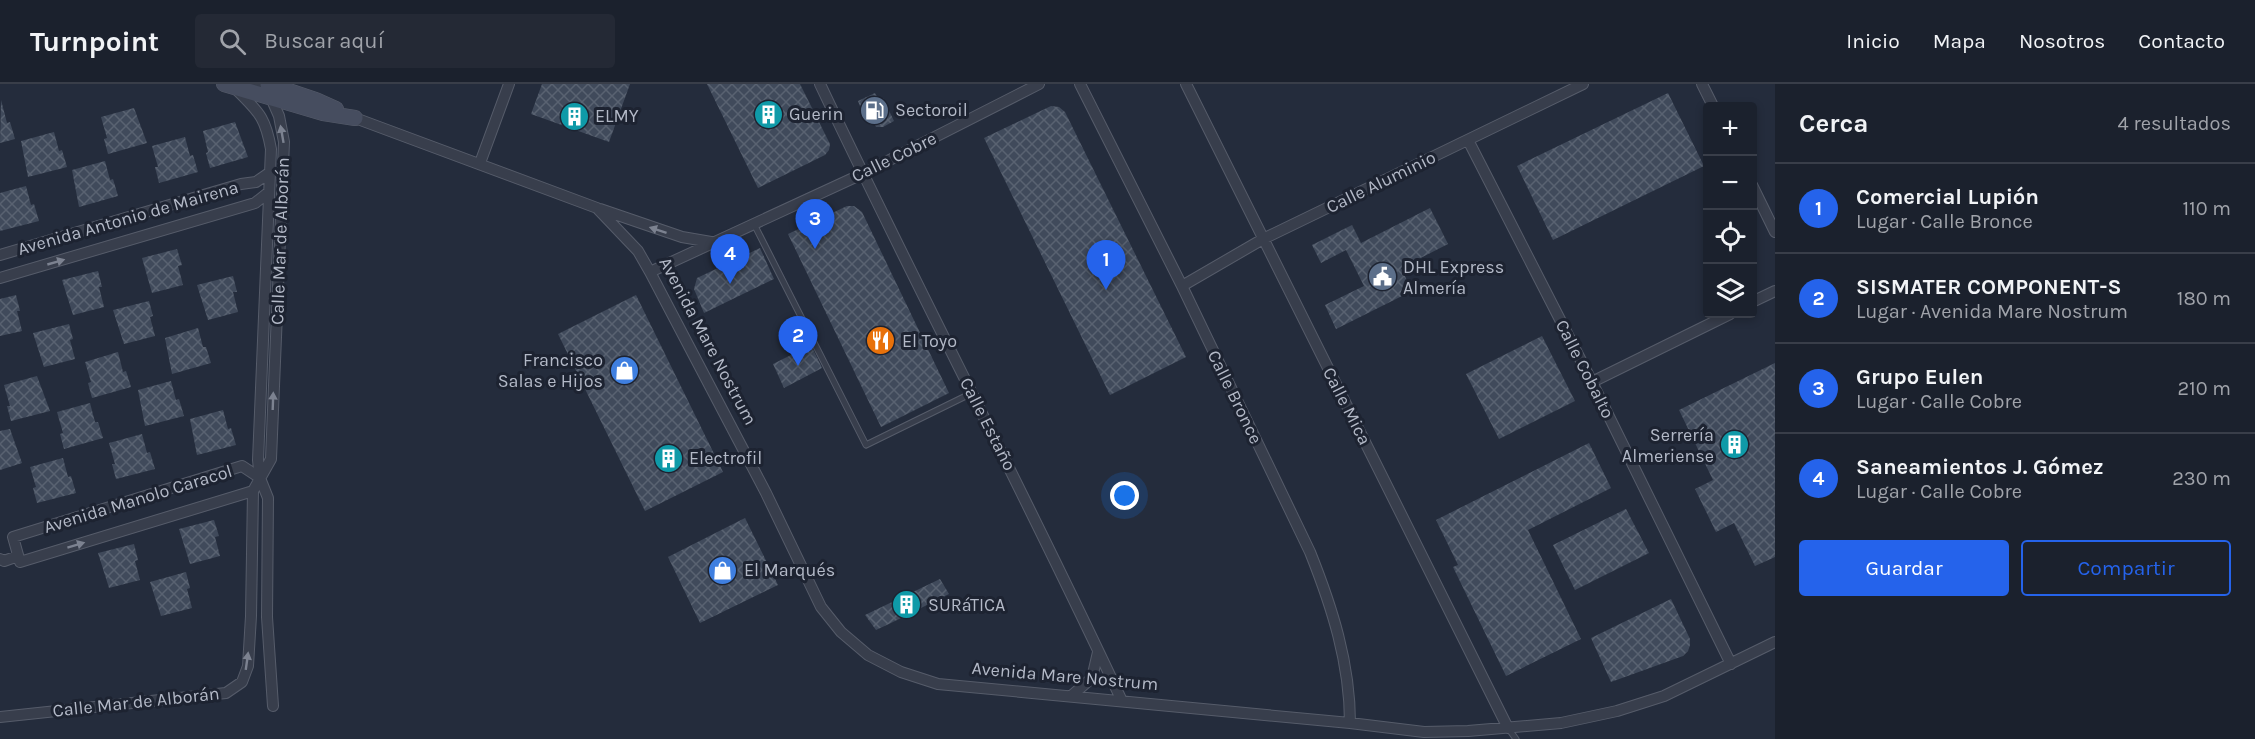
<!DOCTYPE html>
<html lang="es">
<meta charset="utf-8">
<style>
:root{--surface:#1b212d;--page:#242935;--text:#f1f3f6;--muted:#a0a3aa;--line:#393e49;--accent:#2563eb}
body{margin:0;font-family:Karla,sans-serif;background:var(--page);color:var(--text)}
.controls{position:absolute;right:18px;top:18px;display:grid;overflow:hidden;border-radius:6px;box-shadow:0 3px 9px #0003}
.controls button{width:54px;height:54px;display:grid;place-items:center;padding:0;border:0;border-bottom:2px solid var(--line);background:var(--surface);color:var(--text);font:30px sans-serif}
.you{position:absolute;left:1125px;top:412px;width:21px;height:21px;margin:-15px;border:4px solid #fff;border-radius:50%;background:#1a73e8;box-shadow:0 0 0 9px #1a73e833}
.badge{display:grid;place-items:center;width:39px;height:39px;border-radius:50%;background:var(--accent);color:#fff;font-size:20px;font-weight:700}
.pin{position:absolute;translate:-50% -50px;filter:drop-shadow(0 2px 3px #0008)}
.pin::after{content:'';position:absolute;top:32px;width:21px;height:18px;background:inherit;clip-path:polygon(0 0,100% 0,50% 100%)}
.list{margin:0;padding:0;list-style:none}
h2{display:flex;justify-content:space-between;align-items:center;height:78px;margin:0;padding:0 24px;font-size:26px}
h2 small{font-size:20px;font-weight:400;color:var(--muted)}
.list li{display:grid;grid-template-columns:39px 1fr auto;gap:18px;align-items:center;box-sizing:border-box;height:90px;padding:0 24px;border-top:2px solid var(--line)}
.list b{display:block;font-size:22px;white-space:nowrap}
.list p{margin:0;font-size:20px;white-space:nowrap;color:var(--muted)}
.list em{font-size:20px;font-style:normal;color:var(--muted)}
.actions{display:flex;gap:12px;padding:18px 24px}
.actions a{flex:1;padding:14px 0;border:2px solid var(--accent);border-radius:6px;text-align:center;font-size:21px;color:var(--accent)}
.actions .main{background:var(--accent);color:#fff}
.icon{flex:none;width:33px;height:33px;fill:none;stroke:currentColor;stroke-width:2;stroke-linecap:round;stroke-linejoin:round}
.map{position:relative;flex:none;width:1775px;height:655px;overflow:hidden}
header{display:flex;align-items:center;gap:36px;box-sizing:border-box;height:84px;padding:0 30px;background:var(--surface);border-bottom:2px solid var(--line)}
header strong{font-size:28px}
nav{display:flex;gap:33px;margin-inline-start:auto;font-size:21px}
.search{width:420px;height:54px;background:var(--page);display:flex;align-items:center;gap:15px;box-sizing:border-box;padding:0 21px;border-radius:6px;color:var(--muted);font-size:22px}
main{display:flex}
aside{flex:1;background:var(--surface)}
.map>svg:first-child{display:block}
.building{fill:url(#building-cross-hatch)}
.lines{fill:none;stroke-linecap:round;stroke-linejoin:round}
.lane-casing{stroke:#565c6a;stroke-width:7}
.street-casing{stroke:#565c6a;stroke-width:12}
.secondary-casing{stroke:#565c6a;stroke-width:16}
.lane{stroke:#383e4c;stroke-width:5}
.street{stroke:#383e4c;stroke-width:10}
.secondary{stroke:#464d5f;stroke-width:15}
.oneway{fill:#7c8290}
.labels{text-anchor:middle;dominant-baseline:central;stroke-width:6;stroke-linejoin:round;paint-order:stroke}
.poi-label{font-size:18px;fill:#b3b9c7;stroke:#1d2331;text-anchor:start}
.street-label{font-size:18px;fill:#b3b9c7;stroke:#1d2331}
</style>
<header>
<strong>Turnpoint</strong>
<div class="search"><svg class="icon" aria-label="search" viewBox="0 0 24 24"><circle cx="10" cy="10" r="6"/><path d="M15 15l6 6"/></svg>Buscar aquí</div>
<nav><a>Inicio</a><a>Mapa</a><a>Nosotros</a><a>Contacto</a></nav>
</header>
<main>
<div class="map">
<svg width="1775" height="655" viewBox="0 0 1775 655">
<defs>
<pattern id="building-cross-hatch" width="8" height="8" patternUnits="userSpaceOnUse" patternTransform="scale(1.5)"><rect width="8" height="8" fill="#404a5b"/><path d="M0 0l8 8M0 8l8-8" fill="none" stroke="#596271"/></pattern>
</defs>
<rect width="100%" height="100%" fill="#242c3c"/>
<path class="building" d="M542 0H630L609 58 531 30Z
M707 0H800L830 60 829 66 825 71 758 104Z
M875 9 879 16 883 14 894 37 883 43H876L866 22 861 25 858 17Z
M1668 9 1704 82 1553 156 1517 82Z
M1 16 7 39 10 38 15 55 0 59Z
M1051 22 1059 23 1065 28 1186 273 1110 311 984 54Z
M134 24 147 59 108 70 104 55 107 54 101 33Z
M235 38 248 73 210 84 206 69 208 68 203 47Z
M54 48 59 67 62 66 67 83 28 93 21 57Z
M185 53 190 72 193 71 198 88 159 99 155 83H158L152 62Z
M105 77 110 96 113 95 118 112 79 123 72 86Z
M26 102 31 121 34 120 39 137 0 147V109Z
M847 122H854L862 128 949 309 881 343 788 150Z
M1430 124 1448 160 1401 184 1412 207 1336 245 1325 221 1364 202 1346 166 1321 179 1312 161 1352 141 1361 159Z
M760 164 774 195 704 229 694 205 697 194Z
M177 165 182 181 178 182 183 201 152 209 142 174Z
M98 187 102 203H99L104 223 73 231 62 196Z
M233 192 237 208H233L238 228 208 236 197 201Z
M16 211 20 227H17L22 247 0 252V215Z
M636 211 723 388 645 427 558 250Z
M149 217 153 232 150 233 155 252 124 260 113 226Z
M69 240 73 255 70 256 75 275 44 283 33 249Z
M198 244 203 263H206L211 279 172 290 165 254Z
M1542 252 1575 317 1499 355 1466 290Z
M811 261 822 284 784 304 773 280Z
M118 268 123 288 126 287 131 303 92 314 88 299 91 298 85 278Z
M1775 279V473L1755 482 1734 439 1716 448 1695 405 1713 396 1679 326Z
M37 292 50 327 11 337 7 322H10L4 301Z
M171 297 176 316 179 315 184 332 145 342 138 306Z
M90 319 95 338H98L103 354 64 365 60 350 63 349 57 328Z
M223 326 228 345 231 344 236 361 197 371 190 335Z
M10 345 22 379 0 386V347Z
M142 350 147 369 150 368 155 385 116 395 112 380H115L109 359Z
M1589 359 1611 404 1528 446 1581 555 1506 592 1453 483 1458 481 1436 436Z
M63 374 68 393 71 392 76 409 37 419 33 404 36 403 30 383Z
M1626 425 1649 469 1575 506 1553 461Z
M745 434 778 501 700 539 668 473Z
M214 436 219 452 215 453 220 472 190 480 179 445Z
M134 460 138 476 135 477 140 496 109 504 98 469Z
M186 488 190 504 187 505 192 524 161 532 150 498Z
M940 495 949 510 891 539 876 546 865 531Z
M1671 515 1690 555V561L1688 567 1683 572 1611 598 1591 554Z"/>
<g class="lines">
<defs>
<path id="lane" d="M754 140 866 361 972 309
M1508 644 1516 655"/>
<path id="street" d="M820 0C918 207 1025 409 1122 617
M1080 0 1182 202 1310 468C1332 523 1350 579 1350 639
M1186 0 1508 644
M1702 0 1713 22
M235 4C258 28 265 31 271 65L258 376 260 394 268 414 267 533 273 622
M355 34 597 124 638 167 650 188 766 409 821 523 841 548 868 571 901 588 938 600 1350 639 1424 648 1468 647 1561 639 1617 627 1664 612 1775 558
M1468 56 1592 298 1731 580
M480 79 509 0
M1752 101 1775 148
M600 125 682 153 711 158
M0 171 241 100 256 98 269 89
M650 188 862 90 1039 0
M0 194 255 119 269 108
M1182 202 1263 155 1583 0
M1752 218 1775 207
M1592 298 1730 230
M253 407 20 478 13 453 242 382 260 394
M0 475 4 477 18 472
M1071 612 1092 594 1098 568
M0 633 226 609 242 598 248 582 251 532 253 407 271 375 284 58 279 32 272 16 253 0"/>
<path id="secondary" d="M224 0 323 29 355 34
M268 0 316 16 336 25"/>
</defs>
<use href="#lane" class="lane-casing"/>
<use href="#street" class="street-casing"/>
<use href="#secondary" class="secondary-casing"/>
<use href="#lane" class="lane"/>
<use href="#street" class="street"/>
<use href="#secondary" class="secondary"/>
</g>
<defs><path id="oneway-solid" d="M-6-.8H1V-3.2L6.5 0L1 3.2V.8H-6Z" transform="scale(1.5)"/></defs>
<g class="oneway">
<use href="#oneway-solid" transform="translate(282 50) rotate(-100)"/>
<use href="#oneway-solid" transform="translate(658 146) rotate(-162)"/>
<use href="#oneway-solid" transform="translate(56 178) rotate(-16)"/>
<use href="#oneway-solid" transform="translate(273 317) rotate(-88)"/>
<use href="#oneway-solid" transform="translate(76 461) rotate(-17)"/>
<use href="#oneway-solid" transform="translate(247 577) rotate(-82)"/>
</g>
<defs>
<symbol id="fuel-disc" viewBox="-11 -11 22 22"><circle r="9.5" fill="#5c6f8a" stroke="#1d2331"/><path d="M-5.5-6h7V0h2V4h1.3V-2.5L3-4.5l.8-.8L6-3V5H2.5V1h-1V6h-7ZM-4.2-4.7v3.2H.2V-4.7Z" fill="#fff"/></symbol>
<symbol id="building-disc" viewBox="-11 -11 22 22"><circle r="9.5" fill="#0f9aa8" stroke="#1d2331"/><path d="M-4-6H4V6H1V3H-1V6H-4ZM-2.5-4.3h1.7v1.8h-1.7ZM.8-4.3h1.7v1.8H.8ZM-2.5-1h1.7V.8h-1.7ZM.8-1h1.7V.8H.8Z" fill="#fff"/></symbol>
<symbol id="civic-disc" viewBox="-11 -11 22 22"><circle r="9.5" fill="#5c6f8a" stroke="#1d2331"/><path d="M-.6-6.5H3V-4.5H.6V-3L4-1V1h2V6H-6V1h2V-1L-.6-3ZM-1.2 2.5V6h2.4V2.5Z" fill="#fff"/></symbol>
<symbol id="restaurant-disc" viewBox="-11 -11 22 22"><circle r="9.5" fill="#e8710a" stroke="#1d2331"/><path d="M-5-6h1v4h1v-4h1v4h1v-4h1v5L-1.5 .5V6h-2V.5L-5-1ZM5-6V6H3V1.5H1.5Q1.5-4 5-6Z" fill="#fff"/></symbol>
<symbol id="shop-disc" viewBox="-11 -11 22 22"><circle r="9.5" fill="#3f7fe0" stroke="#1d2331"/><path d="M-5-2.5h2.3a2.7 3.5 0 0 1 5.4 0H5L5.5 6h-11ZM-1.5-2.5h3a1.5 2.3 0 0 0-3 0Z" fill="#fff"/></symbol>
</defs>
<g fill-rule="evenodd">
<use href="#fuel-disc" x="858" y="10" width="33" height="33"/>
<use href="#building-disc" x="752" y="14" width="33" height="33"/>
<use href="#building-disc" x="558" y="16" width="33" height="33"/>
<use href="#civic-disc" x="1366" y="176" width="33" height="33"/>
<use href="#restaurant-disc" x="864" y="240" width="33" height="33"/>
<use href="#shop-disc" x="608" y="270" width="33" height="33"/>
<use href="#building-disc" x="1718" y="344" width="33" height="33"/>
<use href="#building-disc" x="652" y="358" width="33" height="33"/>
<use href="#shop-disc" x="706" y="470" width="33" height="33"/>
<use href="#building-disc" x="890" y="504" width="33" height="33"/>
</g>
<g class="labels">
<g class="poi-label">
<text x="895" y="26">Sectoroil</text>
<text x="789" y="30">Guerin</text>
<text x="595" y="32">ELMY</text>
<text x="1403" y="183">DHL Express<tspan x="1403" dy="21">Almería</tspan></text>
<text x="902" y="257">El Toyo</text>
<text x="603" y="276" text-anchor="end">Francisco<tspan x="603" dy="21">Salas e Hijos</tspan></text>
<text x="1714" y="351" text-anchor="end">Serrería<tspan x="1714" dy="21">Almeriense</tspan></text>
<text x="689" y="374">Electrofil</text>
<text x="744" y="486">El Marqués</text>
<text x="928" y="521">SURáTICA</text>
</g>
<g class="street-label">
<text transform="translate(894 73) rotate(-26)">Calle Cobre</text>
<text transform="translate(1381 98) rotate(-26)">Calle Aluminio</text>
<text transform="translate(128 134) rotate(-16)">Avenida Antonio de Mairena</text>
<text transform="translate(280 157) rotate(-88)">Calle Mar de Alborán</text>
<text transform="translate(708 257) rotate(62)">Avenida Mare Nostrum</text>
<text transform="translate(1585 285) rotate(63)">Calle Cobalto</text>
<text transform="translate(1235 313) rotate(64)">Calle Bronce</text>
<text transform="translate(1347 322) rotate(63)">Calle Mica</text>
<text transform="translate(988 340) rotate(63)">Calle Estaño</text>
<text transform="translate(138 415) rotate(-17)">Avenida Manolo Caracol</text>
<text transform="translate(1065 592) rotate(5)">Avenida Mare Nostrum</text>
<text transform="translate(136 618) rotate(-6)">Calle Mar de Alborán</text>
</g>
</g>
</svg>
<div class="controls">
<button>+</button>
<button>−</button>
<button><svg class="icon" aria-label="locate" viewBox="0 0 24 24"><circle cx="12" cy="12" r="6"/><path d="M12 2v4M12 18v4M2 12h4M18 12h4"/></svg></button>
<button><svg class="icon" aria-label="layers" viewBox="0 0 24 24"><path d="M12 4l9 5-9 5-9-5zM3 14l9 5 9-5"/></svg></button>
</div>
<div class="you"></div>
<div class="pin badge" style="left:1106px;top:206px">1</div>
<div class="pin badge" style="left:798px;top:282px">2</div>
<div class="pin badge" style="left:815px;top:165px">3</div>
<div class="pin badge" style="left:730px;top:200px">4</div>
</div>
<aside>
<h2>Cerca<small>4 resultados</small></h2>
<ul class="list">
<li><span class="badge">1</span><div><b>Comercial Lupión</b><p>Lugar · Calle Bronce</p></div><em>110 m</em></li>
<li><span class="badge">2</span><div><b>SISMATER COMPONENT-S</b><p>Lugar · Avenida Mare Nostrum</p></div><em>180 m</em></li>
<li><span class="badge">3</span><div><b>Grupo Eulen</b><p>Lugar · Calle Cobre</p></div><em>210 m</em></li>
<li><span class="badge">4</span><div><b>Saneamientos J. Gómez</b><p>Lugar · Calle Cobre</p></div><em>230 m</em></li>
</ul>
<div class="actions"><a class="main">Guardar</a><a>Compartir</a></div>
</aside>
</main>
